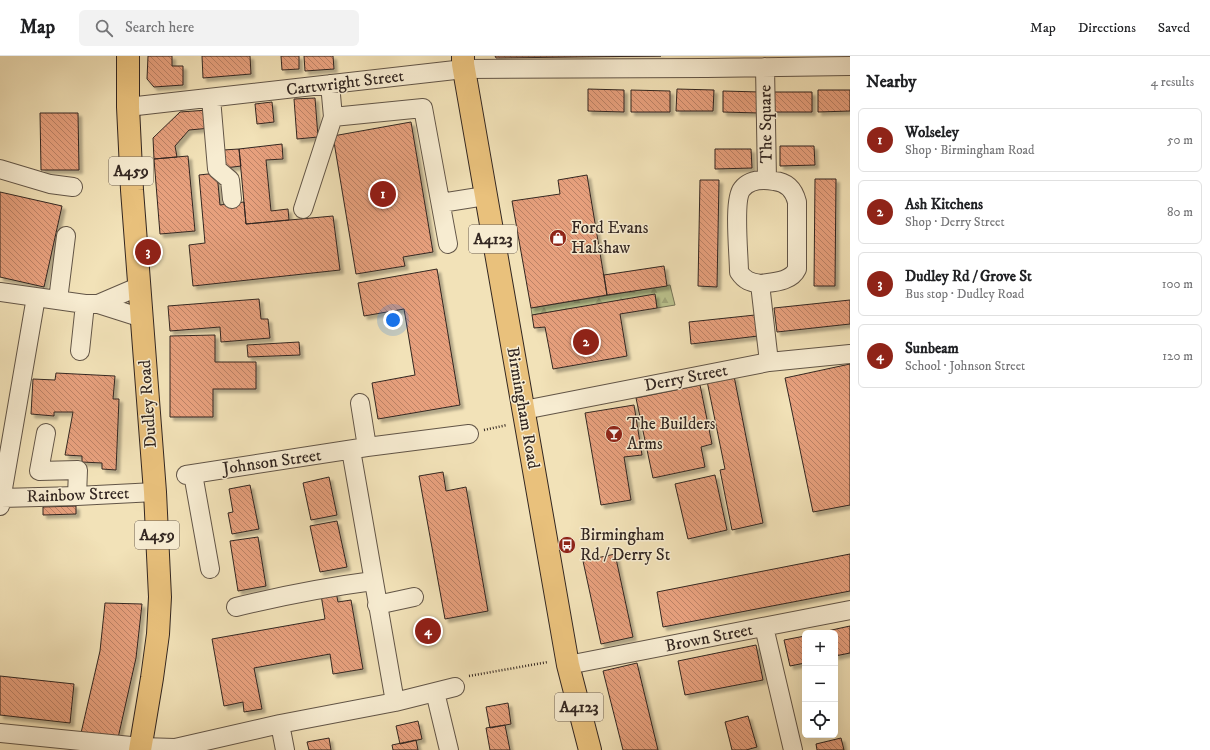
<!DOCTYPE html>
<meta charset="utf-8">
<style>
:root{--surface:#fff;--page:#f2f2f2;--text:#202124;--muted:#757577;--line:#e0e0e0;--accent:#8f2418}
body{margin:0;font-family:"IM FELL DW Pica",serif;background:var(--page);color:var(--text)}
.controls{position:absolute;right:12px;bottom:12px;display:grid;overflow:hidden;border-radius:6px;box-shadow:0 4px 16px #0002}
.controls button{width:36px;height:36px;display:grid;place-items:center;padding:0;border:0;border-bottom:1px solid var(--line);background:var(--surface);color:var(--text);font:20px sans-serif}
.you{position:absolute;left:393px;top:264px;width:14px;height:14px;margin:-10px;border:3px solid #fff;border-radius:50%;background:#1a73e8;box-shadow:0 0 0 6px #1a73e833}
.badge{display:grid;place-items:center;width:26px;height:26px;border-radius:50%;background:var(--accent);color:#fff;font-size:13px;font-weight:700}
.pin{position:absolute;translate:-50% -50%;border:2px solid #fff;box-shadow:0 1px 4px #0006}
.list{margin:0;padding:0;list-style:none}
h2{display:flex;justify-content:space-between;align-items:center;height:52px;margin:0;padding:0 16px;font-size:17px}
h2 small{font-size:13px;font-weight:400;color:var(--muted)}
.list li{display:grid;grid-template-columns:26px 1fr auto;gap:12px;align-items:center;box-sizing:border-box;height:64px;margin:0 8px 8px;padding:0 8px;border:1px solid var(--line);border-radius:6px}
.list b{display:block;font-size:15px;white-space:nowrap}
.list p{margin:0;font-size:13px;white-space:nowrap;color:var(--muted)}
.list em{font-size:13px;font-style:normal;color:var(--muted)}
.icon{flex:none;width:22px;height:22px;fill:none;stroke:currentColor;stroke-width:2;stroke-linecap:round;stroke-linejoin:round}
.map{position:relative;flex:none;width:850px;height:694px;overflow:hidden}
header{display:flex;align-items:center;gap:24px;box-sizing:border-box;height:56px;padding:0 20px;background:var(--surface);border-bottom:1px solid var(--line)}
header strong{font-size:19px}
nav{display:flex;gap:22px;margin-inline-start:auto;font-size:14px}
.search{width:280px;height:36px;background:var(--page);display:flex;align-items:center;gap:10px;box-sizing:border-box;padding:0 14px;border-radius:6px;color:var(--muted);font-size:15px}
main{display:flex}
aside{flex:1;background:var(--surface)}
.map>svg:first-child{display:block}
.forest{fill:url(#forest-firs);stroke:#767458}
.building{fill:url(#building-back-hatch);stroke:#322621;filter:url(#shadow)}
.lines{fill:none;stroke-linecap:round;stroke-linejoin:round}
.minor-casing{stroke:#625547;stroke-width:20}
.major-casing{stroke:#322621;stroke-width:24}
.highway-casing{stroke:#322621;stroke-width:24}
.path{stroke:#322621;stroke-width:2.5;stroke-dasharray:1 2;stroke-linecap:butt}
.minor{stroke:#f7ecd1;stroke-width:18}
.major{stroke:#e9c17c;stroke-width:22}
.highway{stroke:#e9c17c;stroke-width:22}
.labels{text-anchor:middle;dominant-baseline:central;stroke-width:3;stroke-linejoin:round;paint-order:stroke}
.shield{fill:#f7ecd1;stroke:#6d6156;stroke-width:1}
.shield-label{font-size:16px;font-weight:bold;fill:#322621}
.street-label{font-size:17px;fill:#322621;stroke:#f7ecd1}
.poi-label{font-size:17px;fill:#322621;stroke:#f7ecd1;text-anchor:start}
</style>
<header>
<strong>Map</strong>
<div class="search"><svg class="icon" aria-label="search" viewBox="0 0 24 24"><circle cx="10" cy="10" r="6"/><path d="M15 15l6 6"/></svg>Search here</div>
<nav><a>Map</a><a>Directions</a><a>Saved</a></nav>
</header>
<main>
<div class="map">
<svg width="850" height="694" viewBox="0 0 850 694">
<defs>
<pattern id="forest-firs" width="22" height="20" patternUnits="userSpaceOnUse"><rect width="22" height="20" fill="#bbc38e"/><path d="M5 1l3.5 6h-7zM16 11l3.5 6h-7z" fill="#a1a77a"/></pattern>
<pattern id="building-back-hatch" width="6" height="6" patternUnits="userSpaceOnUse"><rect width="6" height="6" fill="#e7a07d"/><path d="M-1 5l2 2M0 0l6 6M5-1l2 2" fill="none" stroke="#bc8266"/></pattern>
<filter id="shadow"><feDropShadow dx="3.5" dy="3.5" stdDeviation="1" flood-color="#0004"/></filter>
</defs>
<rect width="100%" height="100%" fill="#f2e2b8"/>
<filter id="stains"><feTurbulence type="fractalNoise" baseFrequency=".005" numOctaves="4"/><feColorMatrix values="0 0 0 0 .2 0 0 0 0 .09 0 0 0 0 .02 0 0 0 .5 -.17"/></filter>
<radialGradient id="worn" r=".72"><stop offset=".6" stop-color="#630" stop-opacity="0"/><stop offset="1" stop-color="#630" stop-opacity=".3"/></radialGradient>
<path class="forest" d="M670 229 675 249 657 252 655 239 532 259 531 252Z"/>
<path class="building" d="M148 0H172V10H183V29L154 31 147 23Z
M202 0H250L251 18 203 22Z
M281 0H299V13L282 14Z
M304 0H333L334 13 305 15Z
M495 0H661L496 2Z
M588 33 624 34V56L588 55Z
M677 33 714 34 713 55H676Z
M631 34 670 35V56H631Z
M818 34H850V55L818 56Z
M723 35 760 36 759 57 723 56Z
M772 36H812V56H772Z
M315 42 318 81 297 83 294 43Z
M272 46 274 66 257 68 255 48Z
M208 54 211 72 189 74 175 90 177 101 154 103 153 82 180 56Z
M40 57H78L79 114H41Z
M411 66 433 196 403 201 405 210 356 218 333 80Z
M282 88 283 103 266 104 271 155 288 153 289 164 246 168 239 93Z
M780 90H814L815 109 780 110Z
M239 93 241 110 225 112 223 94Z
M715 93H751L752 112 715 113Z
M188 100 195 175 160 178 154 103Z
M217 117 220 149 244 146 246 168 333 160 340 214 193 230 189 189 205 187 199 119Z
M587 119 607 239 531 252 512 145 560 138 558 124Z
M815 123H836L835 230H814Z
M700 124H719L717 231 698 230Z
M0 136 62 150 44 231 0 221Z
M664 210 667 230 607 239 604 219Z
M437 213 460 349 378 363 372 327 415 319 404 253 364 260 358 227Z
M655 238 657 252 620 258 627 300 553 313 545 271 534 272 532 259Z
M259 243 261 263H268L270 282 221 286 220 271 170 275 168 250Z
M850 244V268L777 276 774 252Z
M755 259 758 280 691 288 689 266Z
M215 279V306H256V333H213V361H170V280Z
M299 286 300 299 248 301 247 289Z
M850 308V449L813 456 785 322Z
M56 317 115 320 113 343H119L116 414 102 413V407L82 406V400L65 399 73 356H54V360L31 358 33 323 55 324Z
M734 320 763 467 732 474 720 414 725 413 707 325Z
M700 329 712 388 701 391 705 411 653 422 636 342Z
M634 349 642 399 624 401 631 444 601 449 585 357Z
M443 416 446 435 466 431 488 555 445 563 419 420Z
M715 419 727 474 688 483 675 428Z
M329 421 337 459 311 464 303 427Z
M250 429 259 473 232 478 228 457 233 456 229 433Z
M76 450V458L43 459V451Z
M337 465 347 511 320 516 310 470Z
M258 481 266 530 238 535 230 485Z
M615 498 633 581 601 588 583 505Z
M850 498V535L663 571 657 536Z
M336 536 338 546 351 544 363 613 333 618 330 598 254 612 262 653 244 656 243 646 224 650 212 583 325 563 321 539Z
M105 547 142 548 136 602 118 682 81 677 100 595Z
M850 570V597L835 600V577H818Z
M805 580V607L790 610 784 584Z
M756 589 763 624 685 639 678 605Z
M637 607 658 694H623L603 615Z
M0 620 74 628 70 667 0 659Z
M508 647 511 668 490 672 486 651Z
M748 660 757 691 746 694H732L725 666Z
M418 665 422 683 400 688 396 670Z
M505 669 510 694H490L486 672Z
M329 682 331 694H309L307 686Z
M841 682 844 694H817L816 688Z
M416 684 418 694H393L392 689Z"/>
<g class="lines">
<defs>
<path id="minor" d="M765 11 767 124
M330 28 333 61 423 52 448 188
M211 42 217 113 230 124 232 143
M128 51 464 13 706 12 850 10
M0 113 50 128 73 131
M441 147 485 140
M303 153 333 61
M760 228C773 226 791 226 797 213V146C794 134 787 126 774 125 762 123 750 123 742 133 733 144 739 199 739 216 745 225 750 226 760 228L769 306
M0 236 85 248H98L142 262
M58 244 66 180
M98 248 140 230
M80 295 85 248
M360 347 367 391
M524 354 769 306 850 298
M46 377 39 415 78 414 77 440
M351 394 395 646
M193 418 210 513
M186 419 367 391 469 378
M1 442 77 440 155 436
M0 450 36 241
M377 549 414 541
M236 551C281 540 327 531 373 525
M764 571 793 694
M568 609 850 554
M435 636 449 694
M280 668 285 694
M0 677 141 691 175 692 280 668 395 646 455 631"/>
<path id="major" d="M128 0V51L132 134 155 436 160 541 158 578 152 622 140 694"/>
<path id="highway" d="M463 0V8L568 609 590 694"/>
</defs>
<use href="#minor" class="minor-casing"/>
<use href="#major" class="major-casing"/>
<use href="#highway" class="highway-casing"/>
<path class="path" d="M484 374 507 369
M469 620 548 606"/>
<use href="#minor" class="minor"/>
<use href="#major" class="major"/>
<use href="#highway" class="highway"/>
</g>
<defs>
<symbol id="shop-disc" viewBox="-11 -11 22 22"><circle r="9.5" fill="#8f2418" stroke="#f7ecd1"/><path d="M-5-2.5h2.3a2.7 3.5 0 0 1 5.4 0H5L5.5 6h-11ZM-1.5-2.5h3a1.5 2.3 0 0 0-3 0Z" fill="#fff"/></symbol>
<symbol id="bar-disc" viewBox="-11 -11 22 22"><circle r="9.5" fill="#8f2418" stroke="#f7ecd1"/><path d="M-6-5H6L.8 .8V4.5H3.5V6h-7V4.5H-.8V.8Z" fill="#fff"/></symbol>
<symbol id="bus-disc" viewBox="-11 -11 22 22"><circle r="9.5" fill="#8f2418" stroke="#f7ecd1"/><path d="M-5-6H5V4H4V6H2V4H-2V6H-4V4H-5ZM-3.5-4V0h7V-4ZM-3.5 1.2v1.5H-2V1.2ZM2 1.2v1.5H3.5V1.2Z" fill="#fff"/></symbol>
</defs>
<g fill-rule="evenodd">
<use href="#shop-disc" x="548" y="172" width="20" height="20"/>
<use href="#bar-disc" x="604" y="368" width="20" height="20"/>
<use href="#bus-disc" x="557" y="479" width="20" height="20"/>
</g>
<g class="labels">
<g class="shield">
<rect x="109" y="101" width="44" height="28" rx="3"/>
<rect x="469" y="169" width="48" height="28" rx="3"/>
<rect x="135" y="465" width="44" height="28" rx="3"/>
<rect x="555" y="637" width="48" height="28" rx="3"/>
</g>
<g class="shield-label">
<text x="131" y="115">A459</text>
<text x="493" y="183">A4123</text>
<text x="157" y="479">A459</text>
<text x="579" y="651">A4123</text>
</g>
<g class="street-label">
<text transform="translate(345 27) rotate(-7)">Cartwright Street</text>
<text transform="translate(766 68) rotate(-91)">The Square</text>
<text transform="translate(686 322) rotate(-11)">Derry Street</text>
<text transform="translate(148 348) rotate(-94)">Dudley Road</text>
<text transform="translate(523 352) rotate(80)">Birmingham Road</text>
<text transform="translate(272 406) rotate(-8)">Johnson Street</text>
<text transform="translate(78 439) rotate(-2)">Rainbow Street</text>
<text transform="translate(709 582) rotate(-11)">Brown Street</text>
</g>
<g class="poi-label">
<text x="571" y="172">Ford Evans<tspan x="571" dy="20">Halshaw</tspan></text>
<text x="627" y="368">The Builders<tspan x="627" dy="20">Arms</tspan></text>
<text x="580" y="479">Birmingham<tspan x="580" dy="20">Rd / Derry St</tspan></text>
</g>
</g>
<rect width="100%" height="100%" filter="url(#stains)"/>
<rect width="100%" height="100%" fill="url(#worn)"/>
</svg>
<div class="controls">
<button>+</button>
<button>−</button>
<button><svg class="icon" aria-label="locate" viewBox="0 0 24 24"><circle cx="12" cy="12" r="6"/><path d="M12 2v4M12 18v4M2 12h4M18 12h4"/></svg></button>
</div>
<div class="you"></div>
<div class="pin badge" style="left:383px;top:138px">1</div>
<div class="pin badge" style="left:586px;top:286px">2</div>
<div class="pin badge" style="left:148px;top:196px">3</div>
<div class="pin badge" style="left:428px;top:575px">4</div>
</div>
<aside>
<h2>Nearby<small>4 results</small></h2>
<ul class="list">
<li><span class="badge">1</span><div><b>Wolseley</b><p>Shop · Birmingham Road</p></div><em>50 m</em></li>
<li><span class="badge">2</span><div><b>Ash Kitchens</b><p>Shop · Derry Street</p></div><em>80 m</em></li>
<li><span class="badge">3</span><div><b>Dudley Rd / Grove St</b><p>Bus stop · Dudley Road</p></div><em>100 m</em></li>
<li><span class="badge">4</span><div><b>Sunbeam</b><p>School · Johnson Street</p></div><em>120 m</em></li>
</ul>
</aside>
</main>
